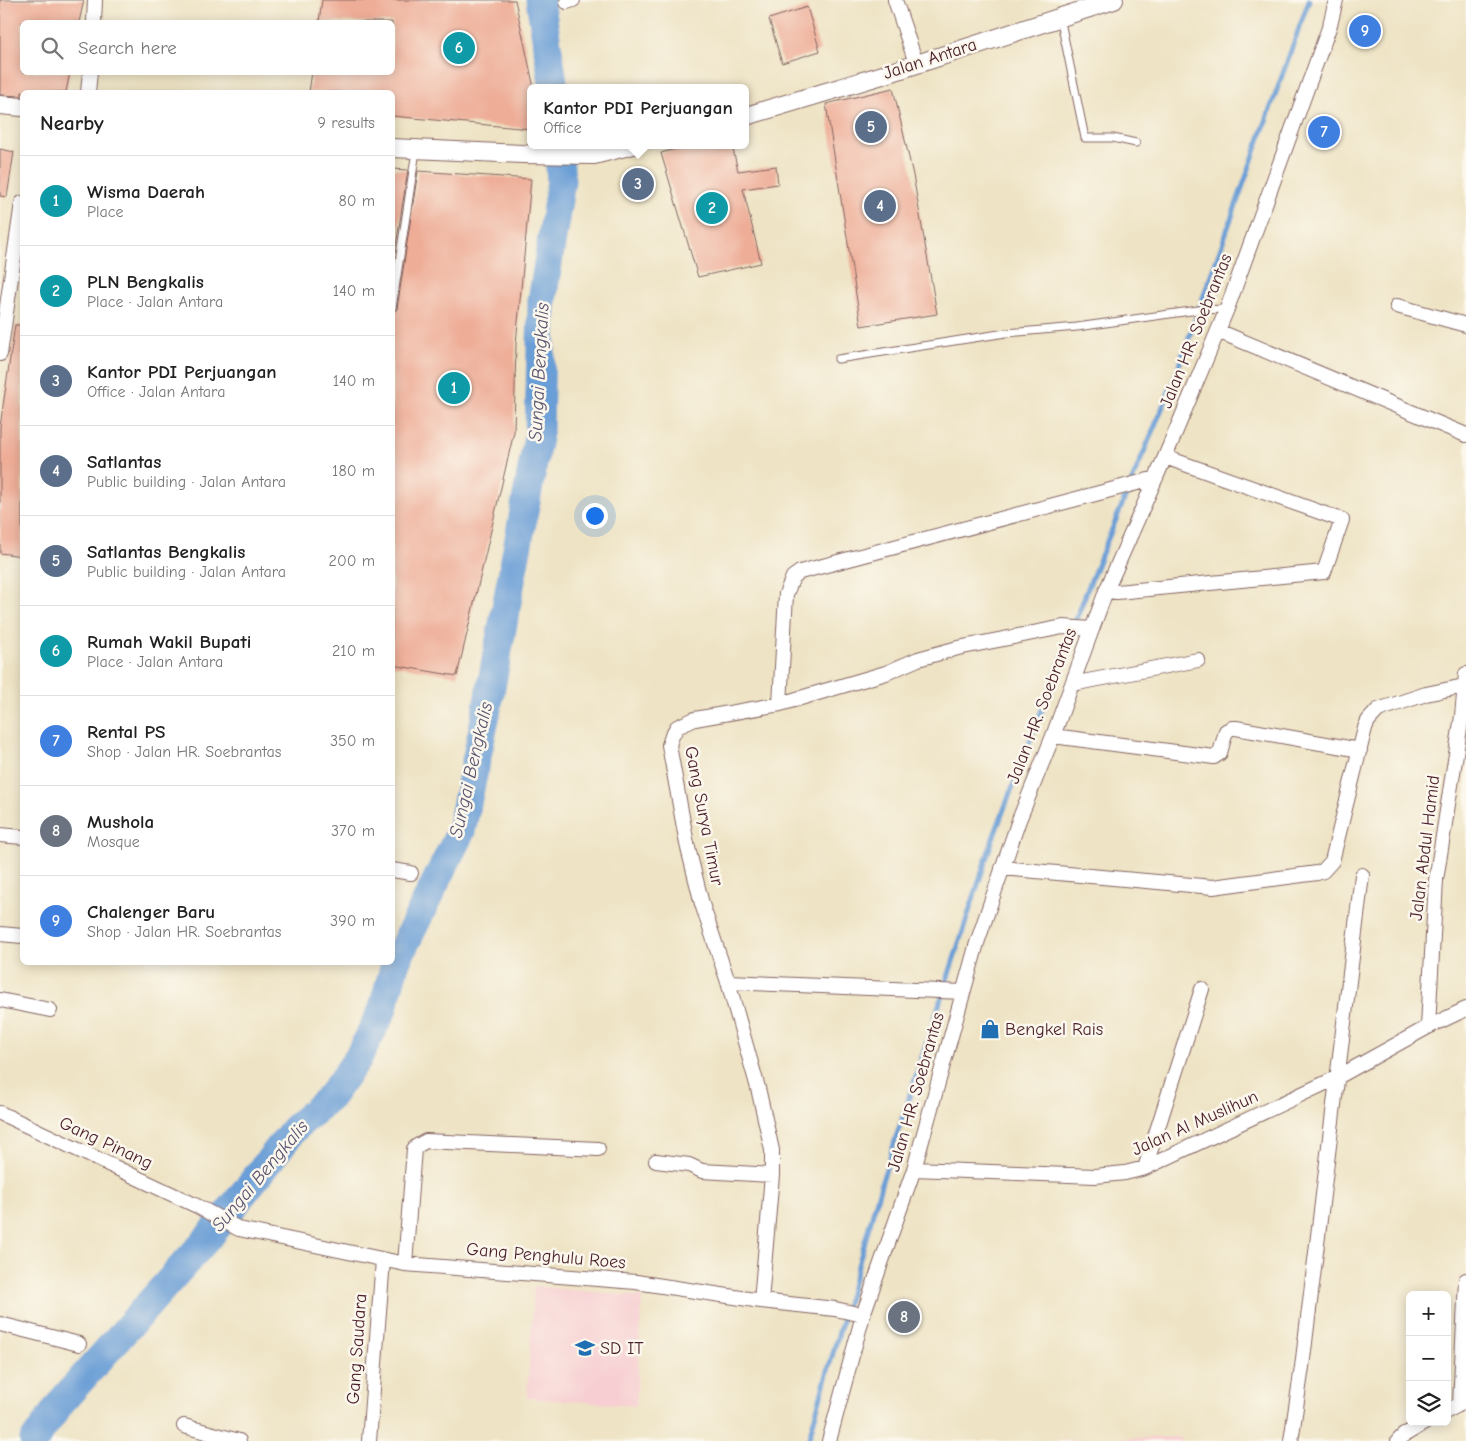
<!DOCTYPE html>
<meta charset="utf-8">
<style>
:root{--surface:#fff;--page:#f6f6f6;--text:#222;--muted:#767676;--line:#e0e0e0;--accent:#111827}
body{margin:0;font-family:"Comic Neue",sans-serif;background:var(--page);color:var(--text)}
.controls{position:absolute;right:15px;bottom:15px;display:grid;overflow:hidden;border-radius:8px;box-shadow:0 2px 12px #0003}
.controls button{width:45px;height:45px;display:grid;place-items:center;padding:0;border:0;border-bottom:1px solid var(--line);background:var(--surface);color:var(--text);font:25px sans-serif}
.you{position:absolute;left:594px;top:515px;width:18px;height:18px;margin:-12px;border:4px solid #fff;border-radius:50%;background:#1a73e8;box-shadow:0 0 0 8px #1a73e833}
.badge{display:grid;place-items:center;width:32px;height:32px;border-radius:50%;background:var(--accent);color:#fff;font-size:16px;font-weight:700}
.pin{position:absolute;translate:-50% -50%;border:2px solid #fff;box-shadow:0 1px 5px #0006}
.popup{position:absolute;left:527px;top:84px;width:222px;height:65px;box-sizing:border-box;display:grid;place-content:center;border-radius:8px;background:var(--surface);filter:drop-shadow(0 1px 4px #0005);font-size:16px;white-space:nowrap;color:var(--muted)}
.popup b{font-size:19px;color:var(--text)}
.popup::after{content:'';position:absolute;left:50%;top:100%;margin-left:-10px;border:10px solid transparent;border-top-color:var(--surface)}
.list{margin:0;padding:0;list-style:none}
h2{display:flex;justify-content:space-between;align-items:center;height:65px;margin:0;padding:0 20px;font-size:21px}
h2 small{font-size:16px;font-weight:400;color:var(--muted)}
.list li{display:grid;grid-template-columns:32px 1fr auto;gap:15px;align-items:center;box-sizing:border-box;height:90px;padding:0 20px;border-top:1px solid var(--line)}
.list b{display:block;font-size:19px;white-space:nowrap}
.list p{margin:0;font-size:16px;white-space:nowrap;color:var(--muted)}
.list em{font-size:16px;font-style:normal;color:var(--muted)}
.icon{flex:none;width:28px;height:28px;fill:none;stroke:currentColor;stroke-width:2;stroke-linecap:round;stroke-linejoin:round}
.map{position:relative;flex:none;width:1466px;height:1441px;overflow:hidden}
.search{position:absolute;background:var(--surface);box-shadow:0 2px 12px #0003;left:20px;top:20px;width:375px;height:55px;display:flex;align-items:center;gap:12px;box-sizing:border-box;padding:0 18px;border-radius:8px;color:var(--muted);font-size:19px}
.panel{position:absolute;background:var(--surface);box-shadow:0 2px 12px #0003;left:20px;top:90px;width:375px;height:875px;border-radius:8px}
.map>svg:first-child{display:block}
.built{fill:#f7cfd2}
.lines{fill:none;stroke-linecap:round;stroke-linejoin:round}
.stream{stroke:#6a9ed6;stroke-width:5}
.river{stroke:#6a9ed6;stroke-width:29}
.building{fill:#eead97}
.service-casing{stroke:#836461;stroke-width:9}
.minor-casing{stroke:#836461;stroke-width:16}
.tertiary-casing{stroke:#836461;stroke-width:20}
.service{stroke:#fff;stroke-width:7}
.minor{stroke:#fff;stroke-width:14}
.tertiary{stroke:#fff;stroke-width:18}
.labels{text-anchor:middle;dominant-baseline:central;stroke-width:5;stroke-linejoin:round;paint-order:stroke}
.street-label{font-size:18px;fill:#4a1f2b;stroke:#fbf7ec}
.poi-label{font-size:18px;fill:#4a1f2b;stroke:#fbf7ec;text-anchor:start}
.water-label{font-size:19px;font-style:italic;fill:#57526f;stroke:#fbf7ec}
</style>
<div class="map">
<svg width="1466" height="1441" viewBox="0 0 1466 1441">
<rect width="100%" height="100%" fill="#fbf7ec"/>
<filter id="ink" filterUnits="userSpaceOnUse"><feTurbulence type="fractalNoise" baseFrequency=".02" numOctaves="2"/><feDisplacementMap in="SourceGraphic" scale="10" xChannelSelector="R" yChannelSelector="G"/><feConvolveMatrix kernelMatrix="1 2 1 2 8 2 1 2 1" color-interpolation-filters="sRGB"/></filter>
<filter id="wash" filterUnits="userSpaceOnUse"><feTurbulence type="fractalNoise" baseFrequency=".0096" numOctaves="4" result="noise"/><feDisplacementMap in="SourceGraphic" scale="20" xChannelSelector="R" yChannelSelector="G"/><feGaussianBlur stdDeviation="1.12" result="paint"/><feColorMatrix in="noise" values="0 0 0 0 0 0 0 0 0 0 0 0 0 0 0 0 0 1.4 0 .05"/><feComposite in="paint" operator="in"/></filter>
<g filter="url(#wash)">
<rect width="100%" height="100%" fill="#eee3c4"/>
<path class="built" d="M534 1286 642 1297 636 1406 527 1398Z
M1181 1437V1441H1025Z"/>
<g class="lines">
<path class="stream" d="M808 1441 882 1181 992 841 1091 580 1173 382 1309 0"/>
<path class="river" d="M540 0 554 88
M34 1441 62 1401 213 1232 294 1129 330 1097 358 1058 382 1011 395 964 461 831 485 719 539 432 542 301 561 181 558 145"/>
</g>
<g id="blocks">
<path class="building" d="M0 0H84L79 22H22V72H70L66 92H22V96L0 95Z
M322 0H515L534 88H530V129L392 116V92H309L312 72H392V22H319Z
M807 7 820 51 782 63 769 19Z
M893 88 913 175 937 314 861 326 826 104Z
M690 145H732L738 171 776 166 778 184 743 189 761 263 698 277 661 153Z
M0 149 14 152 7 197 0 196Z
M392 169 408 170 392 270Z
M418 171 531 179 516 344 514 432 457 676 392 665V313L397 309Z
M15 325H22V556L0 553V426Z"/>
</g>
</g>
<g filter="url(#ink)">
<use href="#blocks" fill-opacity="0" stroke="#836461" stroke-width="1"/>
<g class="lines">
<defs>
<path id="service" d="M1060 17 1085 138H1113L1136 143
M392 308 416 151
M838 359 1006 333 1077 327 1198 310 1227 309"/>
<path id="minor" d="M895 0 916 63
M567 2 573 0
M94 22 95 0
M88 92 90 72
M1397 306 1466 325
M1218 331 1466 435
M0 354 22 203
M1106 591 1117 592 1324 572 1342 520 1165 457
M1072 684 1198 660
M780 704 786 594 793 577 800 572 1156 478
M1053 736 1214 757 1220 753 1226 731 1232 728H1236L1360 750
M0 835 22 837
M1002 868 1213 887 1317 873 1323 871 1332 861 1365 728 1368 721 1378 710 1426 694 1464 686
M392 870 411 873
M0 934 22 936
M728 982 963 992
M0 1000 50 1010
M1428 1027 1436 880 1462 716 1466 674
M0 1113 197 1206 239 1229 405 1264 636 1282 761 1301 835 1309 863 1315
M656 1161 689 1165 702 1171 772 1175
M1145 1168 1202 989
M914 1169 1095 1176 1125 1173 1145 1168 1336 1078 1428 1027 1466 1009
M405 1264 414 1149 417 1146 426 1141 598 1149
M761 1301 772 1175V1150L758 1088 728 982 702 904 687 844 669 745 672 736 677 727 695 719 780 704 886 673 918 659 958 648 1063 627 1091 629
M0 1324 79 1344
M1460 1404 1466 1280
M1447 1411 1466 1401
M184 1426 239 1441
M369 1441 383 1260
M829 1441 863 1315 914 1169 977 943 1019 820 1053 736 1106 591 1165 457 1227 309 1330 25 1336 0
M1291 1441 1302 1367 1362 875
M1398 1441 1404 1435 1426 1422"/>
<path id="tertiary" d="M0 105 22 107
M746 116 886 74 1114 0
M392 148 522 154 594 155 633 145"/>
</defs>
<use href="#service" class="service-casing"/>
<use href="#minor" class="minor-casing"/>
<use href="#tertiary" class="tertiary-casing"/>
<use href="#service" class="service"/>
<use href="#minor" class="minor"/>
<use href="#tertiary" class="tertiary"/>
</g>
</g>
<defs>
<symbol id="shop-bare" viewBox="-9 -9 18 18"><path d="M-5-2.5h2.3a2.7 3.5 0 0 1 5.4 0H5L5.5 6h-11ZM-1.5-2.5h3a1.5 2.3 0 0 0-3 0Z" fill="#1f6fb2" stroke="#fbf7ec" stroke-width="2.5" paint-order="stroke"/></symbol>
<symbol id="school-bare" viewBox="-9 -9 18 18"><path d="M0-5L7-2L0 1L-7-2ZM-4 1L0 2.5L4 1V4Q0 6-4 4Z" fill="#1f6fb2" stroke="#fbf7ec" stroke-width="2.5" paint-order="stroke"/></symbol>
</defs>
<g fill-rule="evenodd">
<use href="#shop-bare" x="976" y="1015" width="28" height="28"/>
<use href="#school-bare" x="571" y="1334" width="28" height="28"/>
</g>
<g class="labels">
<g class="street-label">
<text transform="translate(930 59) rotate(-18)">Jalan Antara</text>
<text transform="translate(1196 331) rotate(-68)">Jalan HR. Soebrantas</text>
<text transform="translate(1042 706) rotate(-69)">Jalan HR. Soebrantas</text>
<text transform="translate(704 816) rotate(79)">Gang Surya Timur</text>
<text transform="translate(1425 848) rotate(-83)">Jalan Abdul Hamid</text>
<text transform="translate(916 1092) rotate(-74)">Jalan HR. Soebrantas</text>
<text transform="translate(1195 1123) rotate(-24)">Jalan Al Muslihun</text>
<text transform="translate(106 1143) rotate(25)">Gang Pinang</text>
<text transform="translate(546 1256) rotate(5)">Gang Penghulu Roes</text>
<text transform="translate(357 1349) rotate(-86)">Gang Saudara</text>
</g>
<g class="poi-label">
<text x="1005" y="1029">Bengkel Rais</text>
<text x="600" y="1348">SD IT</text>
</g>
<g class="water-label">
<text transform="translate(539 372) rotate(-87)">Sungai Bengkalis</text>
<text transform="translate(471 770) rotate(-77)">Sungai Bengkalis</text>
<text transform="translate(260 1176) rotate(-50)">Sungai Bengkalis</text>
</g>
</g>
</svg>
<div class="controls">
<button>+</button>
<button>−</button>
<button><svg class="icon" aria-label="layers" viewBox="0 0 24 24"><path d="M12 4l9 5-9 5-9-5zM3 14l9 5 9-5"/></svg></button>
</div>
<div class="you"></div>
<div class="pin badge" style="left:454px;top:388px;background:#0f9aa8">1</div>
<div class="pin badge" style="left:712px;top:208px;background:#0f9aa8">2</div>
<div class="pin badge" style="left:638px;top:184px;background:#5c6f8a">3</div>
<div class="popup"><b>Kantor PDI Perjuangan</b>Office</div>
<div class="pin badge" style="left:880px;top:206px;background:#5c6f8a">4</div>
<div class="pin badge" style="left:871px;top:127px;background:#5c6f8a">5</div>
<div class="pin badge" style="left:459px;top:48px;background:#0f9aa8">6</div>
<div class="pin badge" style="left:1324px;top:132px;background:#3f7fe0">7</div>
<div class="pin badge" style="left:904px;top:1317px;background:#6b7280">8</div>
<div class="pin badge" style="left:1365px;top:31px;background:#3f7fe0">9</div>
<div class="search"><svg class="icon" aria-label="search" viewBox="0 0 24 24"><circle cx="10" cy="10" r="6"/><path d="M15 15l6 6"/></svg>Search here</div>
<section class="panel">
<h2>Nearby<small>9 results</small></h2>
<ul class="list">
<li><span class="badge" style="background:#0f9aa8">1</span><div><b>Wisma Daerah</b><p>Place</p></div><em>80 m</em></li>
<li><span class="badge" style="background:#0f9aa8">2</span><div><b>PLN Bengkalis</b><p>Place · Jalan Antara</p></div><em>140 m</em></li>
<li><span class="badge" style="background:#5c6f8a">3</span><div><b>Kantor PDI Perjuangan</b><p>Office · Jalan Antara</p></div><em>140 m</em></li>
<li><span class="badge" style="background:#5c6f8a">4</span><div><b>Satlantas</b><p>Public building · Jalan Antara</p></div><em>180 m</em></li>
<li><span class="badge" style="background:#5c6f8a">5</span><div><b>Satlantas Bengkalis</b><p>Public building · Jalan Antara</p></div><em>200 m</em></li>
<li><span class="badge" style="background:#0f9aa8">6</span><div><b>Rumah Wakil Bupati</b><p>Place · Jalan Antara</p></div><em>210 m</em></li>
<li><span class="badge" style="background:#3f7fe0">7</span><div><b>Rental PS</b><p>Shop · Jalan HR. Soebrantas</p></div><em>350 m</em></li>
<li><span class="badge" style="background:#6b7280">8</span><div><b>Mushola</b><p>Mosque</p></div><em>370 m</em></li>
<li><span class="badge" style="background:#3f7fe0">9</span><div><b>Chalenger Baru</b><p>Shop · Jalan HR. Soebrantas</p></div><em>390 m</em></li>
</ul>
</section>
</div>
